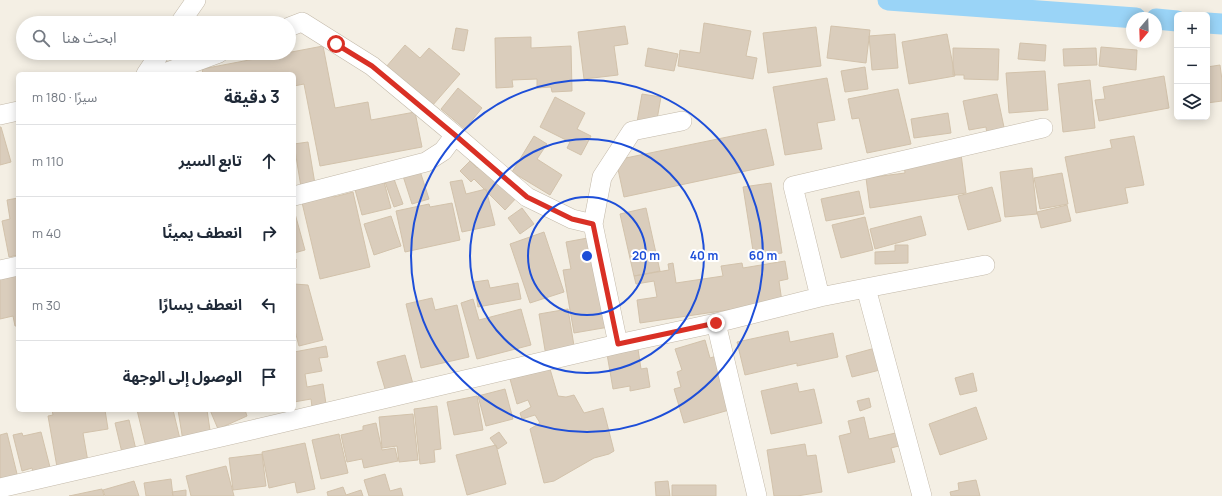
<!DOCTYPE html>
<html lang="ar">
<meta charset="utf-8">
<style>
:root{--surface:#fff;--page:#f6f6f7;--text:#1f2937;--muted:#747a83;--line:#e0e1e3}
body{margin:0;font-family:Manrope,"Noto Sans Arabic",sans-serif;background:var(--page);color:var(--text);direction:rtl}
.controls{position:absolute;right:12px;top:12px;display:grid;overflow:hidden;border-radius:6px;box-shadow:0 2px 10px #0003}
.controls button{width:36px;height:36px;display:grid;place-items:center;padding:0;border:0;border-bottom:1px solid var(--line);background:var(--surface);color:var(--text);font:20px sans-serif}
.compass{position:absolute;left:1126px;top:12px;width:36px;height:36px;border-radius:50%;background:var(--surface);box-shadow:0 2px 10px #0003;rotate:199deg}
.stop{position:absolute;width:12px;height:12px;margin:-9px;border:3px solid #d93025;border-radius:50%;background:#fff}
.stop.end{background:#d93025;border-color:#fff;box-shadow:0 1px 4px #0008}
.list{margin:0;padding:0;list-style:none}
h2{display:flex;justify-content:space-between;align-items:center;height:52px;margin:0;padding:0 16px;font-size:17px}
h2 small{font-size:13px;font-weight:400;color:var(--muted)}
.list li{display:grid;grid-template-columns:26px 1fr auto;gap:12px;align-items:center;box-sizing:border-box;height:72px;padding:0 16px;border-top:1px solid var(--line)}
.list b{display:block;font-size:15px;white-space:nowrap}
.list em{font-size:13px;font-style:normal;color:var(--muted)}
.icon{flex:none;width:22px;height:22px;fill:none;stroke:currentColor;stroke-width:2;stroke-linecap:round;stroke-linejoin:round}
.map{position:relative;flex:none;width:1222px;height:496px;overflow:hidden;direction:ltr}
.search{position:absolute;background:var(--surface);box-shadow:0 2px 10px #0003;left:16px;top:16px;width:280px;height:44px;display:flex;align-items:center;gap:10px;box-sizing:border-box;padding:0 14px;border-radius:22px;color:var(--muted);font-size:15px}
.panel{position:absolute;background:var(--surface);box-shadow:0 2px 10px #0003;left:16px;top:72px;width:280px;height:340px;border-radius:6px;direction:rtl}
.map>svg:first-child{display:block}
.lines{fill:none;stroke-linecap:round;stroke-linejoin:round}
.canal{stroke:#9ad4f7;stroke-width:21}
.building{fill:#dacdbc;stroke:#d2c2ab}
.minor-casing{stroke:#c3b9a9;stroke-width:20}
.minor{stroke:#fff;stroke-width:19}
.route{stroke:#d93025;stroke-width:5}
.ring{fill:none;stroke:#1d4ed8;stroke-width:2}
.centre{fill:#1d4ed8;stroke:#fff;stroke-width:2}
.ring-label{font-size:12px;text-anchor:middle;font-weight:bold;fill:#1d4ed8;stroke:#fff;stroke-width:4;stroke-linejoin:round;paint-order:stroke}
</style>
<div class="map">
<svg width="1222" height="496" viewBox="0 0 1222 496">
<rect width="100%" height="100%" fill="#f4efe4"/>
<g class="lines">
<path class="canal" d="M888 0 1136 18
M1156 19 1177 21
M1207 23 1222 24"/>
</g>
<path class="building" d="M704 23 751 31 746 56 757 58 753 79 678 66 680 50 700 53Z
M625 26 628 44 614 46 618 75 584 79 578 32Z
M831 26 870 30 866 63 827 58Z
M816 27 821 66 768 73 763 33Z
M456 28 468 30 464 51 452 49Z
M895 34 898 68 872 70 869 36Z
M947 34 955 76 909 84 902 42Z
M531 37V48L571 46 572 91 552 92 551 87 537 88V79L512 80 513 87 496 88 495 38Z
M1020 43 1046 45 1045 61 1018 59Z
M405 45 420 58 429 48 460 74 432 106 386 67Z
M323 46 335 108 368 102 371 120 415 112 422 147 320 166 304 84 294 86V74H203L202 69Z
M1101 47 1137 50 1136 70 1099 66Z
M648 48 678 54 674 71 645 66Z
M953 48 999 49 998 80 964 79V75H953Z
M1096 48 1097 65 1064 66 1063 49Z
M1220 65 1222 80V101L1207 103V67Z
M865 67 868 89 845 92 841 71Z
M1045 71 1048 110 1009 113 1006 73Z
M1164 76 1169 108 1099 121 1095 100 1105 99 1103 87Z
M827 78 835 120 817 123 822 149 785 155 773 87Z
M1090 80 1095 128 1063 132 1058 84Z
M458 88 482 108 465 129 441 109Z
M898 89 911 144 867 153 859 118 852 119 848 99Z
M642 94 661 97 656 125 637 122Z
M997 94 1005 132 987 135 986 127 969 130 963 101Z
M555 97 585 113 577 129 591 136 581 155 567 148 570 142 540 127Z
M948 113 951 133 914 138 911 119Z
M0 127H1L11 162 0 165Z
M766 129 774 165 624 197 616 160Z
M534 136 547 144 537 159 562 175 550 195 512 172Z
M1134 136 1144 185 1125 188 1128 203 1076 213 1065 157 1112 148 1110 140Z
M308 142 315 184 301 187 294 144Z
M961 154 966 193 870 208 866 178 905 173 904 162Z
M484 160 519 195 505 210 474 179 471 182 460 171 470 161 477 168Z
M1032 168 1037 214 1005 217 1000 172Z
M420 171 429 199 412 204 403 176Z
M1062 173 1068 204 1040 209 1034 178Z
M383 178 391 208 362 215 354 186Z
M394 179 403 204 394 207 385 182Z
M462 180 466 194 486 189 495 225 462 232 450 182Z
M771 183 782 253 754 257 743 187Z
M992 187 1001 221 968 230 958 196Z
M332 188 334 197 353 192 370 267 320 279 300 194Z
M859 191 864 214 826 221 821 199Z
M18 198V255L9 257 2 221 10 219 7 200Z
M452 203 460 240 405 252 396 211 429 204 430 207Z
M1067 205 1071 221 1041 228 1037 212Z
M522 208 534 224 520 234 508 218Z
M646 208 660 271 634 276 620 214Z
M294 210 305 250 294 253Z
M391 216 401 246 374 255 364 224Z
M921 216 926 235 875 249 870 229Z
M865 217 873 250 841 258 832 225Z
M544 232 564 292 530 303 510 244Z
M593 237 609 327 574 333 563 270 571 269 566 242Z
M895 245H908V263L875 264V252L895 251Z
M294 259H296V268H294Z
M785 261 788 279 779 281 782 302 640 323 637 300 657 297 654 281 636 284 634 276 669 270 668 264 673 263 676 283 723 276 721 266 742 263 743 268Z
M18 274V326H15L13 316 0 319V277Z
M488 280 490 288 518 283 521 299 478 307 474 282Z
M294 284 308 285 323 340 299 346 294 327Z
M432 298 435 310 457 305 469 357 421 368 406 304Z
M473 299 479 320 521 309 531 345 477 359 461 303Z
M568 309 575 352 546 356 539 314Z
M788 331 790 342 833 333 838 357 797 366V363L745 375 737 342Z
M705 340 710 358 720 355 736 408 684 423 674 389 681 387 677 372 682 370 675 349Z
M326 346 328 357 319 358 322 371 305 374 307 387 323 384 326 404 312 407 311 399 294 402V352Z
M879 347 884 369 852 377 846 356Z
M638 349 641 369 647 368 650 387 630 391V386L613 389 607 354Z
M405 355 413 384 386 392 377 362Z
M550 369 558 396 566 397 574 395 584 413 603 408 614 451 609 454 594 458 554 481 544 483 530 429 540 423 535 415 522 419 520 413 531 407 528 400 517 404 510 379Z
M973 373 977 391 960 395 955 378Z
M797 383 799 392 814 389 822 423 771 434 761 391Z
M505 389 513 419 486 426 478 396Z
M477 396 483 430 454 435 447 402Z
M869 398 871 407 860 411 857 401Z
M437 406 441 449 434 450 435 462 420 464 414 409Z
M976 407 987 439 940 455 929 424Z
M52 410H105L108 429 83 433 88 462 57 467 48 416 53 415Z
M137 410H173L180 439 146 447Z
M178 410H207L211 437 183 441Z
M210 410H245L247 416 218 429Z
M413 414 418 460 399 462 397 446 382 448 379 417Z
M864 417 869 439 900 432 903 445 891 448 895 462 848 473 839 436 851 433 848 421Z
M129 420 137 454 123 457 115 423Z
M376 423 382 450 395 448 398 461 364 468 362 459 347 462 341 435 363 430V426Z
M41 432 52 475 35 480 32 468 22 471 13 435 22 433 23 436Z
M499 432 507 443 498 449 490 438Z
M7 433 18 478 0 482V435Z
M339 434 348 473 321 479 312 440Z
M305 443 315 489 297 493 295 482 269 488 262 452Z
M805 444 807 456 816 455 822 492 797 496H774L767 450Z
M496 445 506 484 467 495 456 455Z
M262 454 266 486 233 490 229 458Z
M226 466 234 496H191L186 476Z
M385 474 390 491 401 488 403 496H369L364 480Z
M171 479 173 496H146L144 483Z
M976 480 980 496H951L950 492 959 490 958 483Z
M134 481 139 496H105L103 490Z
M668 481 670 496H656L655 482Z
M672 485H716V496H672Z
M343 487 346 495 361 490 363 496H328L327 492Z
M102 489 104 496H69Z
M186 490V496H173L172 492Z"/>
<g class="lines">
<defs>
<path id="minor" d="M180 23 196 0
M289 27 302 22 372 66 455 135 527 197 572 219 593 224
M146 74 160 53
M162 74 219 53
M0 115 18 111
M294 196 426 162 443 151 455 135
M0 270 18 266
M866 288 985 265
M820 297 793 186 1043 128
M618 344 593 224 602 177 632 131 682 121
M0 488 260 428 618 344 716 323
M757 496 716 323 820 297 866 288 922 496"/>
</defs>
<use href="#minor" class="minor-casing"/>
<use href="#minor" class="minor"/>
</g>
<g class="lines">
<path class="route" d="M336 44 372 66 455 135 527 197 572 219 593 224 618 344 716 323"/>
</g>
<g class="ring">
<circle cx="587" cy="256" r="59"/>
<circle cx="587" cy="256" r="117"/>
<circle cx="587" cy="256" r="176"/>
</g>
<circle cx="587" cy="256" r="6" class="centre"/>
<g class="ring-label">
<text x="646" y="260">20 m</text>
<text x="704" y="260">40 m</text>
<text x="763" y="260">60 m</text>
</g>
</svg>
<div class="controls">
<button>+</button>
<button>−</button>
<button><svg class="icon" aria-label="layers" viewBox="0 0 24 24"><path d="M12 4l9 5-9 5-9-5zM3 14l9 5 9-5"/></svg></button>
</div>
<svg class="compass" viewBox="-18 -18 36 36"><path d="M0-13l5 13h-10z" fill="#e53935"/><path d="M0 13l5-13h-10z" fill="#747a83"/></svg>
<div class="stop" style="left:336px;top:44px"></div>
<div class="stop end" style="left:716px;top:323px"></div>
<div class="search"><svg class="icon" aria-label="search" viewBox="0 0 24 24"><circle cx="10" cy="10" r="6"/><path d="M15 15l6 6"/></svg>ابحث هنا</div>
<section class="panel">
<h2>3 دقيقة<small>سيرًا · 180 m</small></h2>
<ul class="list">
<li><svg class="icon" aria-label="ahead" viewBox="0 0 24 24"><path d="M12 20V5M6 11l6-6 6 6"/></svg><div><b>تابع السير</b></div><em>110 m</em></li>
<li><svg class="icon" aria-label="right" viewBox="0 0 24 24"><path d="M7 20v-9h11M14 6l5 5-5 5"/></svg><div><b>انعطف يمينًا</b></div><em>40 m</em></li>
<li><svg class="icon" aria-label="left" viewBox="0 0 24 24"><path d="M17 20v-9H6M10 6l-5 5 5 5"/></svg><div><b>انعطف يسارًا</b></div><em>30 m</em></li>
<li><svg class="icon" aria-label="arrive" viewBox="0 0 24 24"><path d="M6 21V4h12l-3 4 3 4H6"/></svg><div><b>الوصول إلى الوجهة</b></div></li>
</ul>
</section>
</div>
